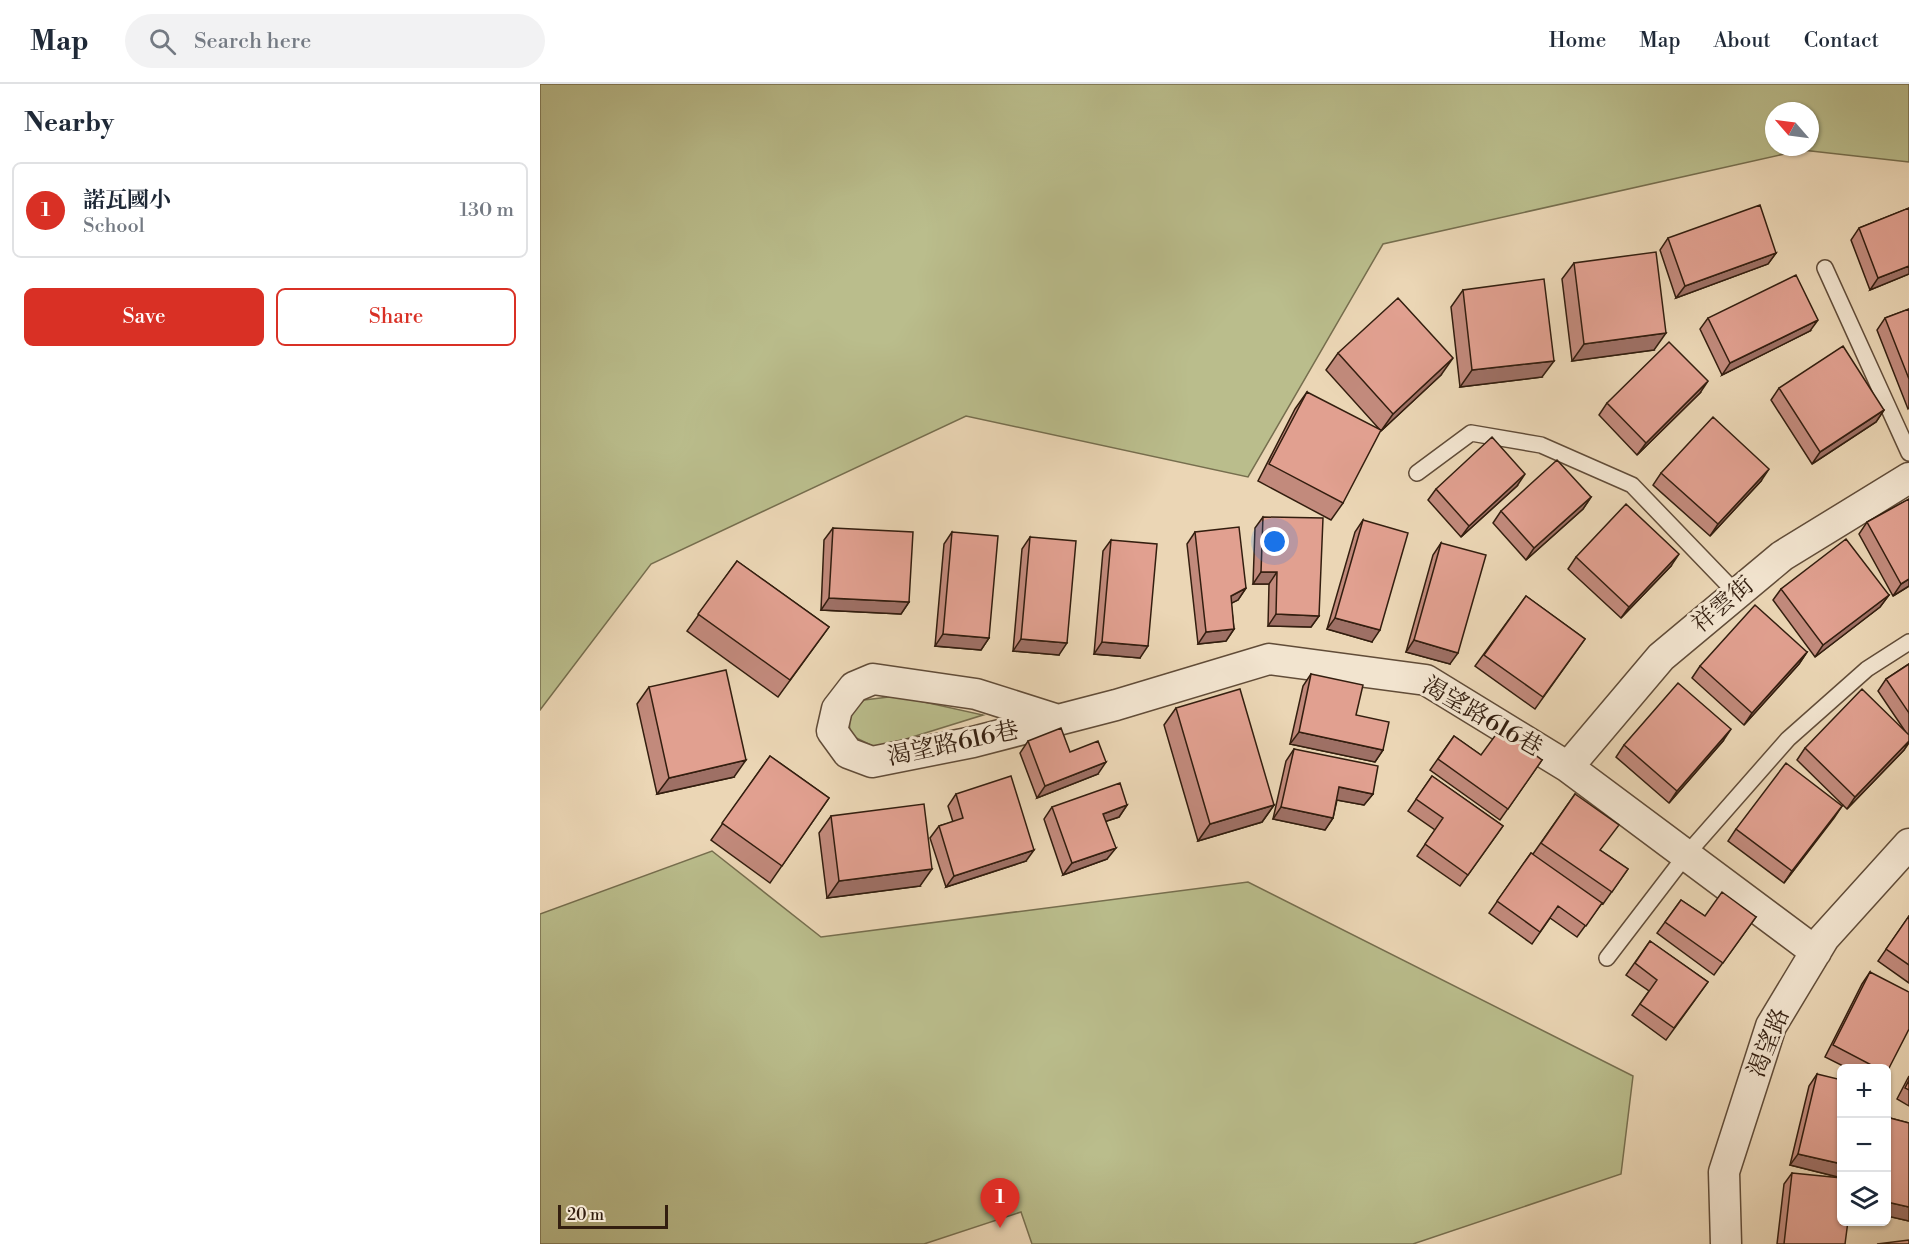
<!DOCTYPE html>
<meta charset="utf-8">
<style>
:root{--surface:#fff;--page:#f2f2f3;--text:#1f2937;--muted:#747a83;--line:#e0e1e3;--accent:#d93025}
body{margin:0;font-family:"Libre Bodoni","Noto Serif TC",serif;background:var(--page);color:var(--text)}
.controls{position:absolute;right:18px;bottom:18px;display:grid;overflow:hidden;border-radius:9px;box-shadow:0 2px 4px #0004}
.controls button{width:54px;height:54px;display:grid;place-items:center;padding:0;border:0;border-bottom:2px solid var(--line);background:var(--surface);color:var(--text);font:30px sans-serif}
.compass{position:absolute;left:1225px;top:18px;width:54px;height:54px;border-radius:50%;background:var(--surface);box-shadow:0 2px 4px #0004;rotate:298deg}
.scale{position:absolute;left:18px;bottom:15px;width:110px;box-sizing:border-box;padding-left:6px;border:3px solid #331e0f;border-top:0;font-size:16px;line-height:21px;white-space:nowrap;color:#331e0f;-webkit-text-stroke:4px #f2e4cf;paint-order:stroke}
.you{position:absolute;left:735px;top:458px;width:21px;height:21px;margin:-15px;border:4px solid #fff;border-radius:50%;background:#1a73e8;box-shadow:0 0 0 9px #1a73e833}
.badge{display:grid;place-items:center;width:39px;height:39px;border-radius:50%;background:var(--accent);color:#fff;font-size:20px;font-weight:700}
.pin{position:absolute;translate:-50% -50px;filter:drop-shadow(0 2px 3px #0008)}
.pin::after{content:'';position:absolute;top:32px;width:21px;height:18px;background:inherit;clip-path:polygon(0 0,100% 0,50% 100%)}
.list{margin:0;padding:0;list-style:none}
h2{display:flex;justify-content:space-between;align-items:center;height:78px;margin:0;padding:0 24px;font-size:26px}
h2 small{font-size:20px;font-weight:400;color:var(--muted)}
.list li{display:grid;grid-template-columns:39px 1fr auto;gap:18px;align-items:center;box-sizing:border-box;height:96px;margin:0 12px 12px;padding:0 12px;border:2px solid var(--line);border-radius:9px}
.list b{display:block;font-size:22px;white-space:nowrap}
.list p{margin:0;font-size:20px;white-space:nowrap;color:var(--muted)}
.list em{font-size:20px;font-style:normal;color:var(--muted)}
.actions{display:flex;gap:12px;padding:18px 24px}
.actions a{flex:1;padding:14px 0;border:2px solid var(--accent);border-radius:9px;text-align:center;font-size:21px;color:var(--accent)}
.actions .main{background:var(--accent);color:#fff}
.icon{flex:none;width:33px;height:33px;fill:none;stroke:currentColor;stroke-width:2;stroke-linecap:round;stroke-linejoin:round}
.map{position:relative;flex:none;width:1369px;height:1160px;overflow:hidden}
header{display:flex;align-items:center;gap:36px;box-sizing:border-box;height:84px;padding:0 30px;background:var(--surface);border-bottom:2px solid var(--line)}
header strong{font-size:28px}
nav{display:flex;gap:33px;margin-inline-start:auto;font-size:21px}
.search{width:420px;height:54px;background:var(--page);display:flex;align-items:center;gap:15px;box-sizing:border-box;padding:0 21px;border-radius:33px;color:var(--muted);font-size:22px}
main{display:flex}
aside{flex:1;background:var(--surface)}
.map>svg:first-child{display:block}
.green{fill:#babd8c;stroke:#766e4e;stroke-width:1.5;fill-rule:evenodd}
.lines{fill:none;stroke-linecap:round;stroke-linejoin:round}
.service-casing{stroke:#614c38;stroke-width:18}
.minor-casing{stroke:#614c38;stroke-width:33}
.service{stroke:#f2e4cf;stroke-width:15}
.minor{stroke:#f2e4cf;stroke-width:30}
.wall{fill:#c28a7c;stroke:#331e0f;stroke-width:1.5}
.shaded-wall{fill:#9e7065;stroke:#331e0f;stroke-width:1.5}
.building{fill:#e1a090;stroke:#331e0f;stroke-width:1.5}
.labels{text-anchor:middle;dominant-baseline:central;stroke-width:6;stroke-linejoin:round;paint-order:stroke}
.street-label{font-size:24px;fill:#331e0f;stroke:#f2e4cf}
</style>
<header>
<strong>Map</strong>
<div class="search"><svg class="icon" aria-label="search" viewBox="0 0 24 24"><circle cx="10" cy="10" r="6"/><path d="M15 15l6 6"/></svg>Search here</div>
<nav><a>Home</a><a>Map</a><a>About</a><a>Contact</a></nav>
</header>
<main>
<aside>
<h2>Nearby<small></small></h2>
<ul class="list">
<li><span class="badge">1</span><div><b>諾瓦國小</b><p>School</p></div><em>130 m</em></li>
</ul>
<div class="actions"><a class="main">Save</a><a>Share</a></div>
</aside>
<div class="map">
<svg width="1369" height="1160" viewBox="0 0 1369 1160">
<rect width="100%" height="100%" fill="#ebd6b5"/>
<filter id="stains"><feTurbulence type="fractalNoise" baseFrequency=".00333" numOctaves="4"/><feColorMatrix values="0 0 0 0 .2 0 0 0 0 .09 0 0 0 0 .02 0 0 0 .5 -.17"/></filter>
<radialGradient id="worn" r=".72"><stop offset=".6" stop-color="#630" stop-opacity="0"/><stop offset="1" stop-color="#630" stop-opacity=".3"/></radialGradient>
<path class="green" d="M0 0H1369V78L1262 66 843 160 708 393 426 332 111 480 0 626ZM1234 27H1270V63H1234Z
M357 612 443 631 337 664 310 651 309 631 324 616Z
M172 767 281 853 708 798 1093 992 1081 1090 873 1160H492L481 1128 384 1160H0V830Z"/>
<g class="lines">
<defs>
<path id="service" d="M1285 184 1369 369
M877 389 931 349 1001 361 1092 401 1197 510
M1067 874 1146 771 1248 655 1327 585 1369 558"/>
<path id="minor" d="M518 636 436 610 333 595 314 603 297 625 292 647 308 669 332 678 433 658 576 621 729 575 886 596 1028 683 1276 868
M1028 683 1121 573 1242 472 1369 394
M1186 1160 1184 1088 1231 942 1284 854 1369 760"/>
</defs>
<use href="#service" class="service-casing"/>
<use href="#minor" class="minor-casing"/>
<use href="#service" class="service"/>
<use href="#minor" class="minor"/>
</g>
<path class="wall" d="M1369 124V190L1330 206 1311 156 1319 144Z
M1128 154 1236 169 1228 180 1136 214 1120 166Z
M1034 179 1114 266 1032 277 1022 195Z
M923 206 1002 293 920 303 911 223Z
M1369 225V324L1368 325 1337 246 1345 234Z
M1168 234 1270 247 1182 291 1160 245Z
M798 269 901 291 841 347 786 286Z
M1239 304 1344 326 1336 338 1272 380 1231 316Z
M767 308 803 419 791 436 718 397 755 325Z
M1160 309 1097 371 1059 331 1067 319Z
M1121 389 1221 397 1170 452 1113 401Z
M977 402 921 453 888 416 896 405Z
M1051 413 1043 425 986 476 953 439 961 427Z
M1369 415V502L1353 512 1319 450 1327 438Z
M723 433 779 532 771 543 728 542 729 500H713L715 444Z
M823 436 832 558 787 545 815 448Z
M293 444 369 518 361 530 281 526 284 456Z
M412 448 449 554 441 566 395 562 404 460Z
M655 448 706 504 698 516 691 519 694 545 686 557 658 560 647 460Z
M490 453 519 571 473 567 482 465Z
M571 456 600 574 554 570 563 467Z
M901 459 910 580 866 568 893 471Z
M1036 473 1131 482 1081 534 1028 485Z
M197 477 289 543 238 613 147 547Z
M1241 505 1349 511 1340 523 1275 573 1233 516Z
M986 512 1045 555 995 625 935 582Z
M1267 568 1259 580 1204 641 1152 594 1160 582Z
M1369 580V659L1364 666 1307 725 1257 676 1265 664 1365 647 1338 607 1346 595Z
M771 590 816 631 843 666 835 678 750 660 763 602Z
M109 603 194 693 117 710 97 620Z
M636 624 734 721 722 738 658 757 624 641Z
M914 652 941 671 1002 676 960 736 890 686Z
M488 657 530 668 558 690 497 714 480 669Z
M1183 657 1129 719 1076 673 1084 661Z
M754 665 833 710 824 721 797 716 793 734 785 746 733 735 746 677Z
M230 672 289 714 230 799 171 756Z
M892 692 963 742 920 802 877 772 895 746 868 727Z
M416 710 486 777 406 803 390 754 399 742 413 738 408 722Z
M1035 710 1060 766 1088 785 1063 820 1062 819 1037 853 1010 834 992 860 949 829 991 769 993 770Z
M587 721 579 733 566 737 567 775 523 791 504 735 512 723Z
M1302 722 1244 799 1188 757 1196 745Z
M291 732 380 802 287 814 279 749Z
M1141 816 1165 832 1216 833 1174 891 1117 849Z
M1369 832V899L1338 877Z
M1110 857 1168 898 1126 956 1092 931 1109 907 1086 891Z
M1330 888 1347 984H1307L1285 973 1322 900Z
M1277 990 1302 1094 1250 1081 1269 1002Z
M1369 992V1022L1357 1015Z
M1350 1034 1369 1039V1137L1347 1132V1040Z
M1252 1089 1305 1160H1237L1244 1100Z"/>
<path class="shaded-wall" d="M1236 169 1228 180 1136 214 1145 202Z
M1369 182V190L1330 206 1338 194Z
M1278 236 1270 247 1182 291 1190 279Z
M1126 249 1114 266 1032 277 1044 260Z
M913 274 901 291 841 347 853 330Z
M1014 277 1002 293 920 303 932 286Z
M1168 297 1160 309 1097 371 1106 359Z
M1344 326 1336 338 1272 380 1280 368Z
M1229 385 1221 397 1170 452 1178 440Z
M985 390 977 402 921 453 929 442Z
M1051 413 1043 425 986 476 994 464Z
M1139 470 1131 482 1081 534 1089 523Z
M721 488H737L729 500H713Z
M1369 495V502L1353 512 1361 500Z
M706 504 698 516 682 524 691 512Z
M1349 511 1340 523 1275 573 1283 561Z
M289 514 369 518 361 530 281 526Z
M736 530 779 532 771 543 728 542Z
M795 534 840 546 832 558 787 545Z
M694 545 686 557 658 560 666 548Z
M403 550 449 554 441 566 395 562Z
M481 555 527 559 519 571 473 567Z
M874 556 918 569 910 580 866 568Z
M562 558 608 562 600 574 554 570Z
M1267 568 1259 580 1204 641 1212 629Z
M1191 645 1183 657 1129 719 1137 707Z
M759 648 843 666 835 678 750 660Z
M1369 657 1364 666 1307 725 1315 713Z
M206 676 194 693 117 710 129 694Z
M566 678 558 690 497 714 505 702Z
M799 703 833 710 824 721 791 715Z
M587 721 579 733 555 741 563 730Z
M734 721 722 738 658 757 670 740Z
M1302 722 1294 734 1244 799 1252 787Z
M741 723 793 734 785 746 733 735Z
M576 764 567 775 523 791 532 779Z
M494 766 486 777 406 803 414 792Z
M392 785 380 802 287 814 299 797Z
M1258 1070 1302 1080V1094L1250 1081Z
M1347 1118 1369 1123V1137L1347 1132Z"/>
<path class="building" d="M1220 121 1236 169 1145 202 1128 154Z
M1369 124V182L1338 194 1319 144Z
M1116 168 1126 249 1044 260 1034 179Z
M1256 191 1278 236 1190 279 1168 234Z
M1004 195 1014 277 932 286 923 206Z
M858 214 913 274 853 330 798 269Z
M1369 225V295L1345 234Z
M1129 258 1168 297 1106 359 1067 319Z
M1303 262 1344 326 1280 368 1239 304Z
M767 308 841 346 803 419 729 380Z
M1173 333 1229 385 1178 440 1121 389Z
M952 353 985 390 929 442 896 405Z
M1017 376 1051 413 994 464 961 427Z
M1369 415V495L1361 500 1327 438Z
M1086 420 1139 470 1089 523 1036 473Z
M723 433 783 434 779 532 736 530 737 488H721Z
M823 436 868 449 840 546 795 534Z
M699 443 706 504 691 512 694 545 666 548 655 448Z
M293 444 373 448 369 518 289 514Z
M412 448 458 452 449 554 403 550Z
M490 453 536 457 527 559 481 555Z
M1306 455 1349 511 1283 561 1241 505Z
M571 456 617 460 608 562 562 558Z
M901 459 946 471 918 569 874 556Z
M197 477 289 543 250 596 158 530Z
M986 512 1045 555 1003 613 944 571Z
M1215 521 1267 568 1212 629 1160 582Z
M1369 580V629L1346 595Z
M186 586 206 676 129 694 109 603Z
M771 590 823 601 816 631 849 638 843 666 759 648Z
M1138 599 1191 645 1137 707 1084 661Z
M700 605 734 721 670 740 636 624Z
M1322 605 1369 651V657L1315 713 1265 664Z
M521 644 530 668 558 657 566 678 505 702 488 657Z
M960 645 1002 676 968 725 898 675 914 652 941 671Z
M754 665 838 682 833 710 799 703 793 734 741 723Z
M230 672 289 714 242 782 182 739Z
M1246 679 1302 722 1252 787 1196 745Z
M471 692 494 766 414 792 399 742 423 734 416 710Z
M892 692 963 742 928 791 885 760 903 734 876 715Z
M580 699 587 721 563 730 576 764 532 779 512 723Z
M1035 710 1079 741 1060 766 1088 785 1072 808 1001 759Z
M384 720 392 785 299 797 291 732Z
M991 769 1062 819 1046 842 1018 822 1000 848 957 817Z
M1182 808 1216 833 1183 879 1125 838 1141 816 1165 832Z
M1369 832V881L1346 865Z
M1110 857 1168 898 1134 944 1100 920 1117 896 1095 879Z
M1330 888 1369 908V945L1347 988V984H1337L1293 961Z
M1277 990 1302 996V1080L1258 1070Z
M1369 996V1006L1365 1004Z
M1350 1034 1369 1039V1123L1347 1118V1050Z
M1252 1089 1302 1094V1137H1308L1305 1160H1244Z
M1369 1156V1160H1337Z"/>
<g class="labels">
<g class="street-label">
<text transform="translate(1183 521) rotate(-40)">祥雲街</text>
<text transform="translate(942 633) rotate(30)">渴望路616巷</text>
<text transform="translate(413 660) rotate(-12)">渴望路616巷</text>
<text transform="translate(1229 959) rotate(-68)">渴望路</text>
</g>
</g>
<rect width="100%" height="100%" filter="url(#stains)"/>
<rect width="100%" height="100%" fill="url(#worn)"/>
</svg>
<div class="controls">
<button>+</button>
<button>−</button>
<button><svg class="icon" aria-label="layers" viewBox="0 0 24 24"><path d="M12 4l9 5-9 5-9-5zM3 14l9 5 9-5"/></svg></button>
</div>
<svg class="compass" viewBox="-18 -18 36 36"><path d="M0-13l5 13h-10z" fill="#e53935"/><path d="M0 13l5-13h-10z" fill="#747a83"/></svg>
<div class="scale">20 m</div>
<div class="you"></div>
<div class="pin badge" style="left:460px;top:1144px">1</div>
</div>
</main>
